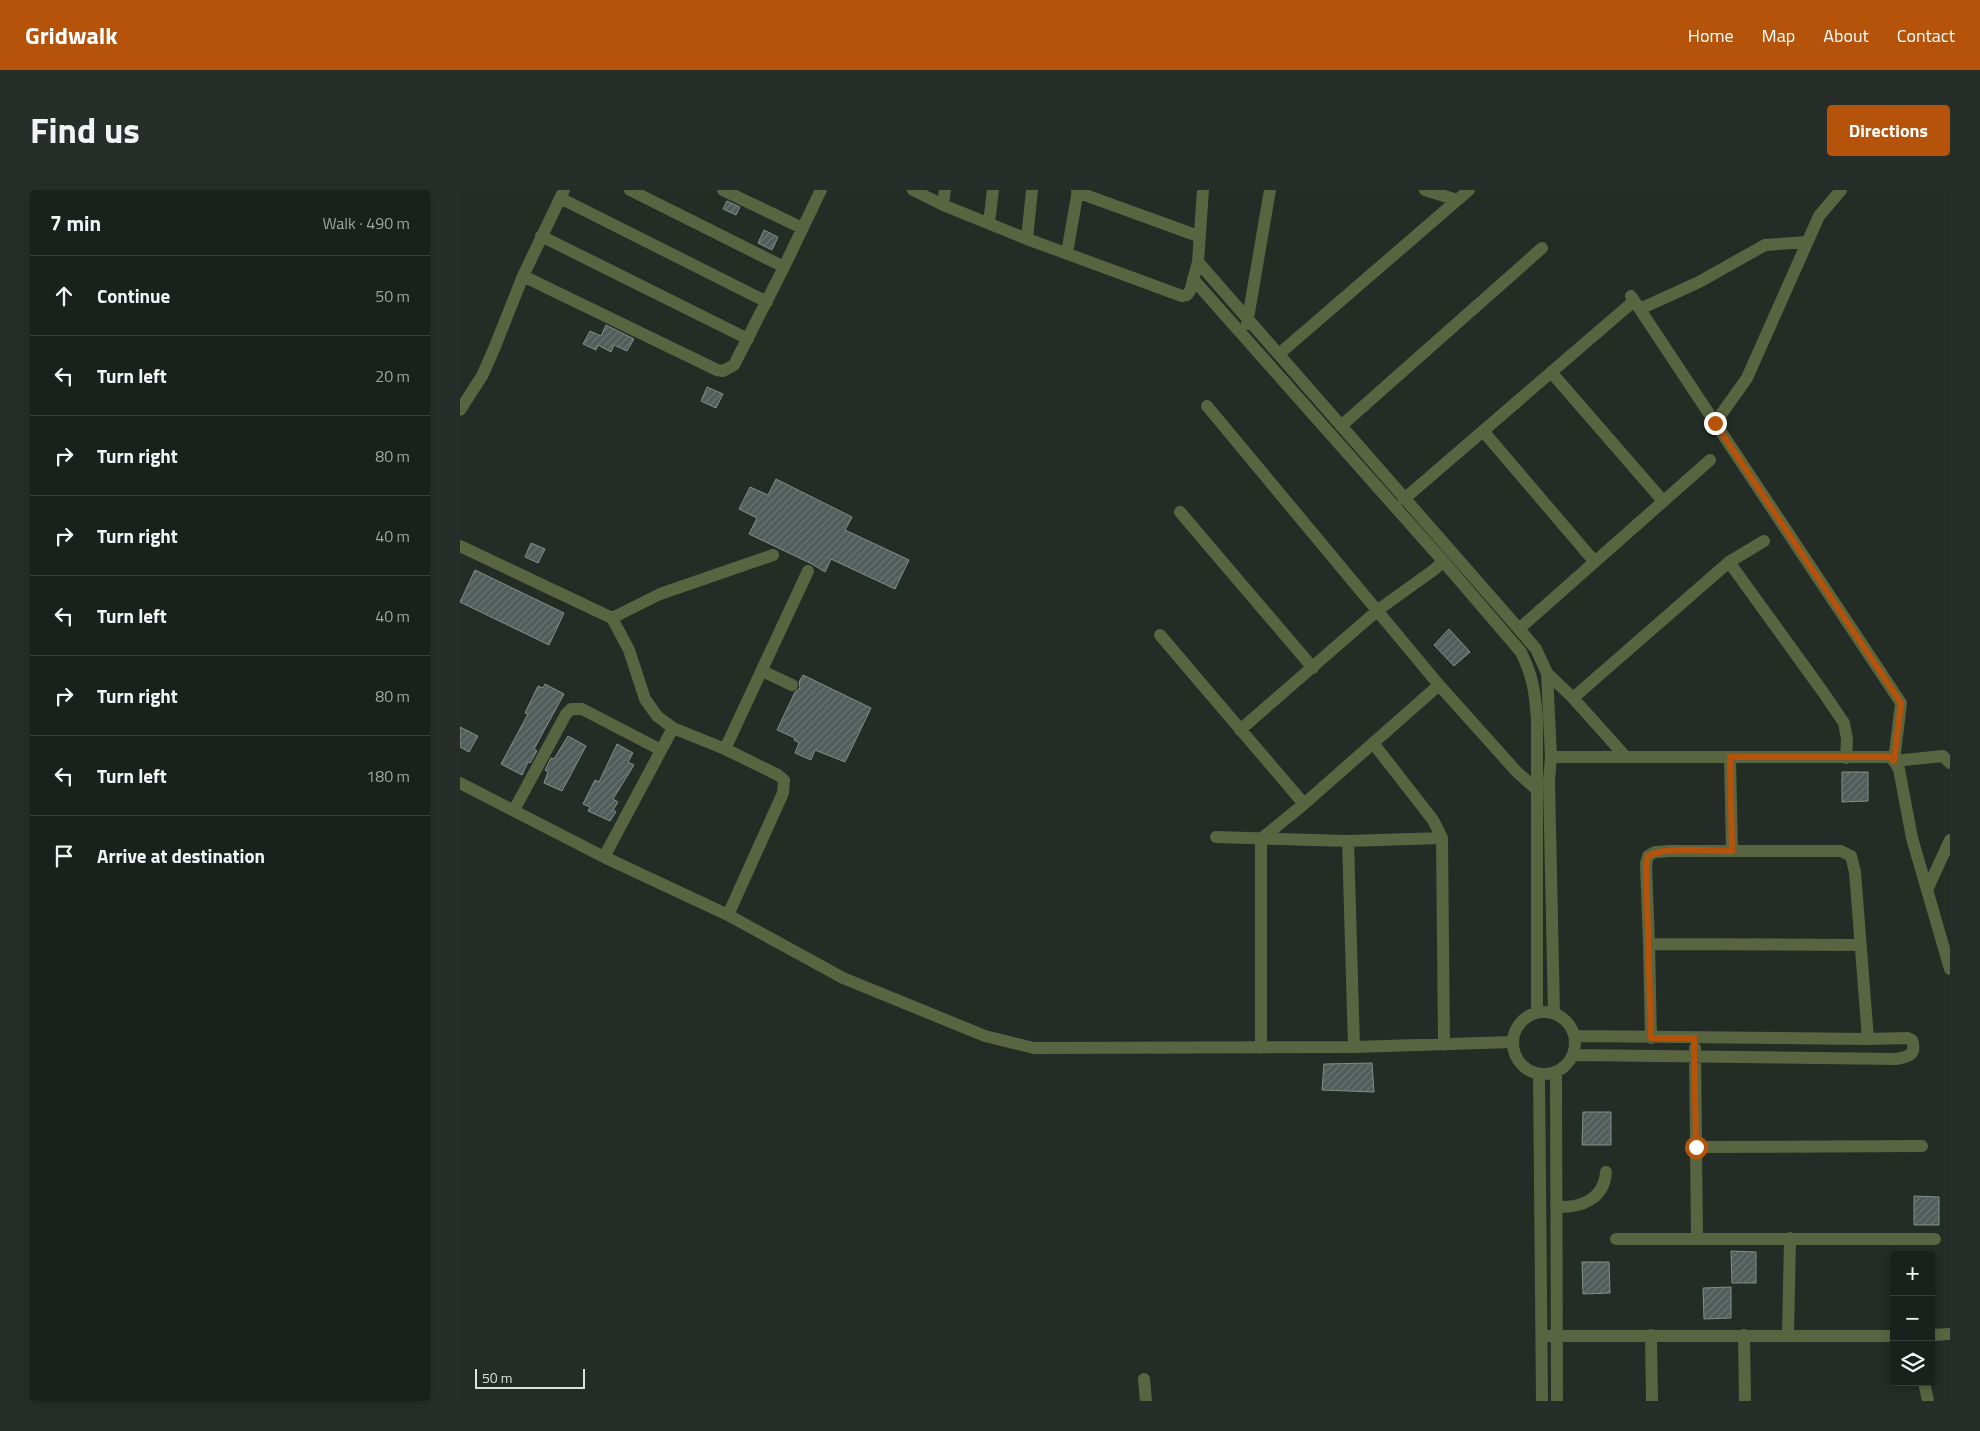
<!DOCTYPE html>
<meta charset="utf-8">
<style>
:root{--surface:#1a211c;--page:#272e29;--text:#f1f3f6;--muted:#9fa3a3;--line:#383e3b;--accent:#b45309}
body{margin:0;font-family:"Titillium Web",sans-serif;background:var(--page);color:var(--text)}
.controls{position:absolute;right:15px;bottom:15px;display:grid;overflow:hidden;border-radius:5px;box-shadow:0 2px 8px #0003}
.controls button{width:45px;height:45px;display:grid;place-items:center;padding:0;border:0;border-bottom:1px solid var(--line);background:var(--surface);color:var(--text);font:25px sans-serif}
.scale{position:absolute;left:15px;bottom:12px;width:110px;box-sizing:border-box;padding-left:5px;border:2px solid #dce2dd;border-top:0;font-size:14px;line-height:18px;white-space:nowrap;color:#dce2dd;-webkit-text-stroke:4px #232c25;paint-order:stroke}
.stop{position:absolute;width:15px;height:15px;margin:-11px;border:4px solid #b45309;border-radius:50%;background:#fff}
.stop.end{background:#b45309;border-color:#fff;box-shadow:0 1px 5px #0008}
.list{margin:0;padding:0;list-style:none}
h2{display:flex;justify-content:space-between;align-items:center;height:65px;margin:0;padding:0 20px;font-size:21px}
h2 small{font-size:16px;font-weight:400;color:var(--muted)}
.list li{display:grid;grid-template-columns:32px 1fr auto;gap:15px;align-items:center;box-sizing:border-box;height:80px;padding:0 20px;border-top:1px solid var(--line)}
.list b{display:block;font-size:19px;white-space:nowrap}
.list em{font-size:16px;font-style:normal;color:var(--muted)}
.icon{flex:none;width:28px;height:28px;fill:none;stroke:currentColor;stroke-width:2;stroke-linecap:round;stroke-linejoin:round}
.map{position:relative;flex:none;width:1490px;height:1211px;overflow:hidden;border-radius:5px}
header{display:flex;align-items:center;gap:30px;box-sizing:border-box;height:70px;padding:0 25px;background:var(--accent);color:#fff}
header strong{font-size:24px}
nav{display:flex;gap:28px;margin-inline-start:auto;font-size:18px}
.intro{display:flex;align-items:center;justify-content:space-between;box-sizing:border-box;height:120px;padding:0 30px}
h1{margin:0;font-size:35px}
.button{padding:12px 22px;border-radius:5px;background:var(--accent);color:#fff;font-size:18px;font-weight:700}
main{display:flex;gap:30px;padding:0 30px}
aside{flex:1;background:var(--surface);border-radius:5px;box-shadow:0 2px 8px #0003}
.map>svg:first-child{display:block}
.building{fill:url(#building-hatch);stroke:#818f8b}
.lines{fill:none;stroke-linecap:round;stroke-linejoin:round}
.minor{stroke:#596441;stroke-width:12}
.route{stroke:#b45309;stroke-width:6}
</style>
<header>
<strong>Gridwalk</strong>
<nav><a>Home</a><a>Map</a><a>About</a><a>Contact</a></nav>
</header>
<div class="intro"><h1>Find us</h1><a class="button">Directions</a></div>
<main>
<aside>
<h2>7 min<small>Walk · 490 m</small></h2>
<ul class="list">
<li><svg class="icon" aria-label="ahead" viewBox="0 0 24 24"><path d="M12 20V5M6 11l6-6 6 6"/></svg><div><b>Continue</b></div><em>50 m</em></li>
<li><svg class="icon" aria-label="left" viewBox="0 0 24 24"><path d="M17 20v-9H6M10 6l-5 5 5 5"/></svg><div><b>Turn left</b></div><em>20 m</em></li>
<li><svg class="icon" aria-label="right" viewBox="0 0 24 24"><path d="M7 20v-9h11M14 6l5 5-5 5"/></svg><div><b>Turn right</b></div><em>80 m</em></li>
<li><svg class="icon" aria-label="right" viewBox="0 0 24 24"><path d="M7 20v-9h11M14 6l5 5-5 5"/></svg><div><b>Turn right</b></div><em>40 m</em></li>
<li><svg class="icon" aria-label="left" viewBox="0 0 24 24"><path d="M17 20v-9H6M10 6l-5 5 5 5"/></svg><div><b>Turn left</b></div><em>40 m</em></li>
<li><svg class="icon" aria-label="right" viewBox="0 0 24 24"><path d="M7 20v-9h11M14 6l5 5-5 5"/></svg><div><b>Turn right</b></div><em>80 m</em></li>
<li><svg class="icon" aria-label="left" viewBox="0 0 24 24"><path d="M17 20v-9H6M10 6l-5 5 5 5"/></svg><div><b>Turn left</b></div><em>180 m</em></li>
<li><svg class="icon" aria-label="arrive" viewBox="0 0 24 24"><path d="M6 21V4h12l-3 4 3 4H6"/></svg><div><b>Arrive at destination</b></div></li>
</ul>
</aside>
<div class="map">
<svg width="1490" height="1211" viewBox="0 0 1490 1211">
<defs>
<pattern id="building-hatch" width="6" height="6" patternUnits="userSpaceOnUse" patternTransform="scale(1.25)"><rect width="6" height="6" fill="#505d5a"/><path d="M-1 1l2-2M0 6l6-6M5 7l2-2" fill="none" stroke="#697471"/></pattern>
</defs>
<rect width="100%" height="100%" fill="#232c25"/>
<path class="building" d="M267 11 280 17 276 25 263 19Z
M304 40 318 47 312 60 298 53Z
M146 135 174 149 167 161 154 155 151 162 138 155 136 160 123 154 130 141 141 146Z
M247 197 263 204 256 218 241 211Z
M316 289 392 327 385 340 449 370 435 399 371 369 365 382 352 374 289 344 297 328 279 319 290 297 308 305Z
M71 353 85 359 78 373 65 367Z
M15 380 104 423 89 455 0 412Z
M989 439 1010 462 994 476 974 455Z
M343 485 411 518 385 572 355 560 351 570 335 563 339 553 334 550 335 548 317 540 335 502 340 498 339 492Z
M85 494 104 504 74 559 77 561 70 573 68 572 62 585 41 574 68 524 65 523 78 496 83 498Z
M0 537 18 546 9 562 0 557Z
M108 546 126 556 102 601 84 593 88 582 85 580 91 568 94 569Z
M157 554 173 563 168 572 174 575 153 609 158 612 153 620 156 622 150 631 128 621 130 617 123 614 135 590 139 592Z
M1382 582H1408V611L1382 612Z
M912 873 914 902 862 900 864 874Z
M1123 922H1151V955H1122Z
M1454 1006 1479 1007V1035H1454Z
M1271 1061 1296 1062V1093H1272Z
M1122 1072H1149L1150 1103 1123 1104Z
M1271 1097V1128L1244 1129 1243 1098Z"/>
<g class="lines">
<path class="minor" d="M170 0 324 77
M263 0 342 38
M453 0 483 15 567 49
M572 0 567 49 722 106 727 105 730 101 738 72 743 0
M965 0 997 10
M617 2 738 46
M100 8 307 112
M483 15 485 0
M529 33 533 0
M81 46 288 149
M607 63 618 0
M738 72 1059 439 1076 459 1087 483 1113 508 1165 566
M63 86 257 180 263 181 274 175 324 77 361 0
M733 89 983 371 1061 462C1073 487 1075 502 1077 529V823
M1171 106 1441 513 1434 571 1483 566 1490 573
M1180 119 1239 92 1305 55 1347 52
M787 134 810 0
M819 164 1009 0
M1091 182 1203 311
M747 216 979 495 1056 581 1076 599
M0 220 22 186 34 159 63 86 104 0
M1255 233 1287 188 1359 26 1381 0
M881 236 1082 58
M1023 241 1134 371
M944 309 1174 111
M720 322 853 478
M0 356 152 428 169 460 185 509 197 526 213 538 265 559 318 585 324 590 323 603 268 725
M1269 372 1363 502 1384 533 1387 549 1386 568
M152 428 200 404 313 365
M1059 439 1250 270
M700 445 844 614
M302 481 332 495
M1087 483 1091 567 1089 591 1094 823
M1113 508 1269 372 1304 351
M780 540 918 420 975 379 983 371
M913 553 973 630 982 648 984 855
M265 559 348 381
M1091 567H1429L1434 571 1439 579 1452 648 1490 779
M1270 567 1272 661
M0 593 144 667 268 725 383 788 525 846 574 858 894 857 1053 852
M54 620 106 524 111 519H122L201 560
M756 647 888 651 982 648
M888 651 894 857
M144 667 213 538
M1467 700 1490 650
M1189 754 1400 755
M1053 853a31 31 0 1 1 62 0a31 31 0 1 1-62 0Z
M1191 848 1189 754 1186 674 1188 666 1195 662 1210 661H1381L1391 666 1395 682 1408 849
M801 858V649L844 614 979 495
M1235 858 1237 1049
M1113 865 1436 869C1448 867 1457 865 1452 850L1448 848 1408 849 1115 846
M1096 883 1097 1211
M1079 884 1082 1211
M1236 957 1462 956
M1096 1017C1120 1018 1144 1010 1146 982
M1156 1049H1475
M1191 1145 1192 1211
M1284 1145 1285 1211
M1328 1145 1330 1048
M1471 1145 1490 1144
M1082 1146H1434
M684 1189 686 1211
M1464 1192 1468 1211"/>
</g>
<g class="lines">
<path class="route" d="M1236 957 1234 848H1191L1186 674 1188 666C1205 656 1251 661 1272 661L1270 567H1429L1434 571 1441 513 1255 233"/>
</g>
</svg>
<div class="controls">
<button>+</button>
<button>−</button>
<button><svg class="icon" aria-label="layers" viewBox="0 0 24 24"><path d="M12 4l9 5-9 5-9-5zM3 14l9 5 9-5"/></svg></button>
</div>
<div class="scale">50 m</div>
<div class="stop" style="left:1236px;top:957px"></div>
<div class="stop end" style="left:1255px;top:233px"></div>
</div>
</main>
